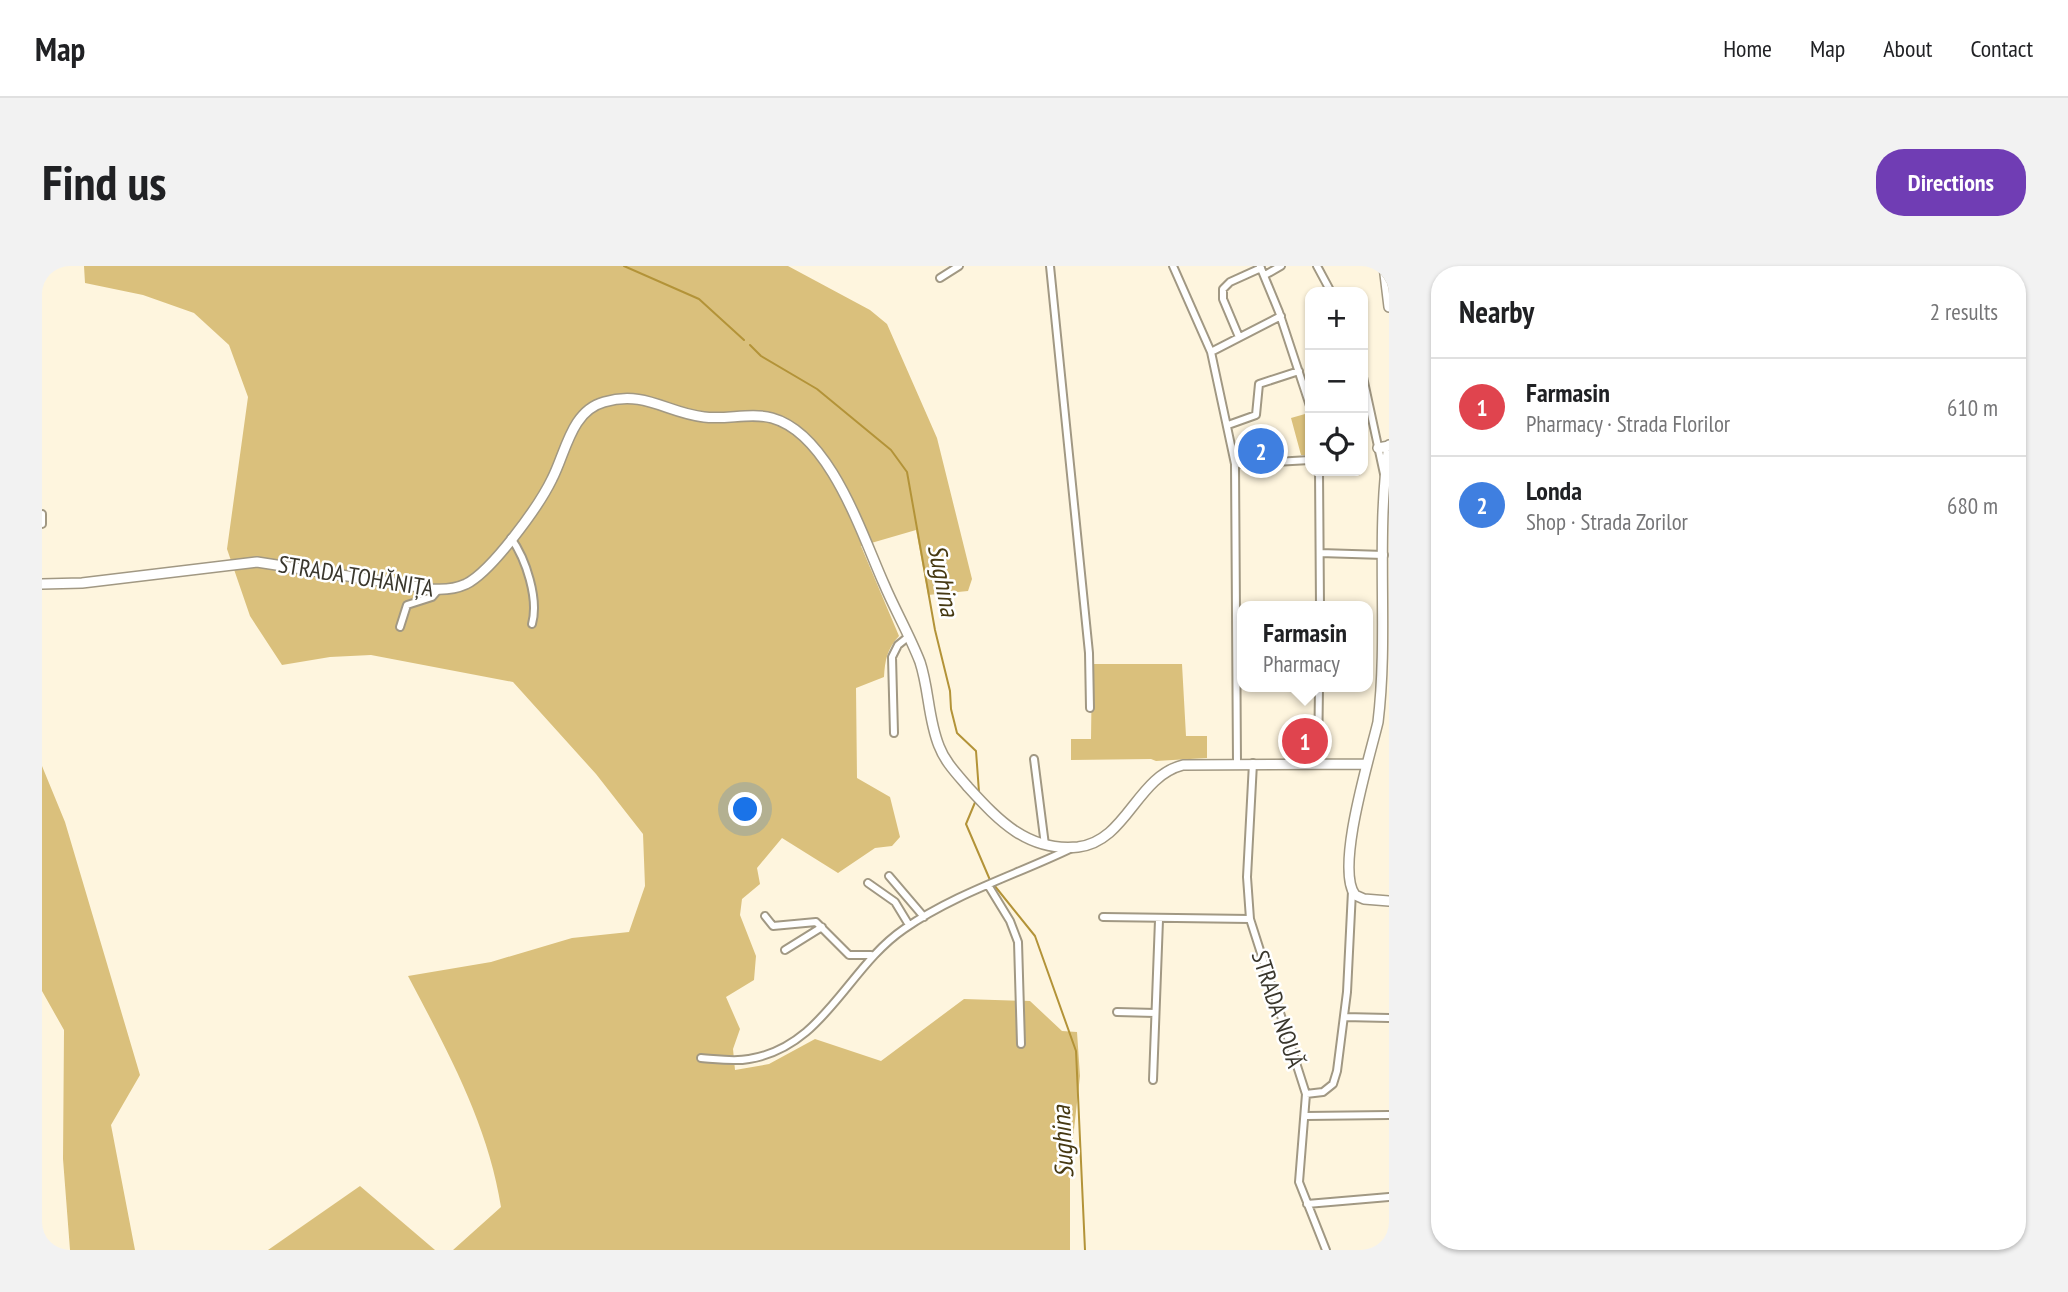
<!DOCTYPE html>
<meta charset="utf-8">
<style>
:root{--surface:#fff;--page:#f2f2f2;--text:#202124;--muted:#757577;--line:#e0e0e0;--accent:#703db4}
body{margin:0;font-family:"PT Sans Narrow",sans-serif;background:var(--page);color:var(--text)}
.controls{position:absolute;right:21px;top:21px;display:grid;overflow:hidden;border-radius:14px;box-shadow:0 2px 5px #0004}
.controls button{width:63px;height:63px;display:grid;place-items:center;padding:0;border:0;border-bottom:2px solid var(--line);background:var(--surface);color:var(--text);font:35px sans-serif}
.you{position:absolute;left:704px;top:544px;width:24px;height:24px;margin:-18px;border:5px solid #fff;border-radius:50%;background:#1a73e8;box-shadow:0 0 0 10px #1a73e833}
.badge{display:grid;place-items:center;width:46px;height:46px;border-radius:50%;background:var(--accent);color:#fff;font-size:23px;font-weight:700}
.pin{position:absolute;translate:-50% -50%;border:4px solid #fff;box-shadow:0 2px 7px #0006}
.popup{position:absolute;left:1195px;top:335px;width:136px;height:91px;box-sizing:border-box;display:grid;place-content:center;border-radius:14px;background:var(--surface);filter:drop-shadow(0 2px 5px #0005);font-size:23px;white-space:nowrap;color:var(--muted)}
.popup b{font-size:26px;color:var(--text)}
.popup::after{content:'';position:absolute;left:50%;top:100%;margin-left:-14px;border:14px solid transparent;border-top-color:var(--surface)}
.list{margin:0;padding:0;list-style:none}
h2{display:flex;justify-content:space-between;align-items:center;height:91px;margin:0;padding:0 28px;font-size:30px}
h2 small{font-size:23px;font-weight:400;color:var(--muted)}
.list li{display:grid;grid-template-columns:46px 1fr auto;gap:21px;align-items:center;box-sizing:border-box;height:98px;padding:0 28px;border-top:2px solid var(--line)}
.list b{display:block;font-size:26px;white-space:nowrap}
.list p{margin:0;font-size:23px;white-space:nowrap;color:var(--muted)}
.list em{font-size:23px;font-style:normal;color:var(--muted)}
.icon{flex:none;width:38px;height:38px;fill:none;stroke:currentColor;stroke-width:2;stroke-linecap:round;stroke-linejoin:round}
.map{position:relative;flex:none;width:1347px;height:984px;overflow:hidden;border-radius:28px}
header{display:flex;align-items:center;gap:42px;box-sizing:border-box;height:98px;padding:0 35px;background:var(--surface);border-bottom:2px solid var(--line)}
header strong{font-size:33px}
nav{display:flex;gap:38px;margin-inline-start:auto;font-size:24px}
.intro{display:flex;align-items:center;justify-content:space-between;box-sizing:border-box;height:168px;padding:0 42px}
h1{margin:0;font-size:49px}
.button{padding:18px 32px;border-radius:28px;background:var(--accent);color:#fff;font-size:24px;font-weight:700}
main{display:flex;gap:42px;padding:0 42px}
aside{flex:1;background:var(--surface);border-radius:28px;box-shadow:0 2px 5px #0004}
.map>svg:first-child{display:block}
.green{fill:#dac07c}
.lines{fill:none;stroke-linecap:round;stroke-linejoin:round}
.stream{stroke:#b39338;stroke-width:2}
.minor-casing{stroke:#a19883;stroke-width:10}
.secondary-casing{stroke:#a19883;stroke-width:12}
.minor{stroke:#fff;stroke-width:6}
.secondary{stroke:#fff;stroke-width:9}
.labels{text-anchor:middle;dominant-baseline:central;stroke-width:5;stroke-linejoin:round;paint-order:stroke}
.street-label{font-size:24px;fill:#3a372d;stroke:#fff}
.water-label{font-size:26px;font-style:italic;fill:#463912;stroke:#fff}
</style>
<header>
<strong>Map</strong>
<nav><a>Home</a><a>Map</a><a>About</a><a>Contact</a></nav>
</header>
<div class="intro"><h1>Find us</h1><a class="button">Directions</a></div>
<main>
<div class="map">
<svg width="1347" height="984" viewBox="0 0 1347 984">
<rect width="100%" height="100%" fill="#fef5de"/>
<path class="green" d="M42 0H746L828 44 845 58 895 172 930 313 926 325 886 329 874 264 819 280 857 370C845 383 843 394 842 411L814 422 815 512 848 531 858 571 850 580 833 582 796 607 740 572 715 602 718 618 700 633 698 649 714 690 712 714 684 731 698 763 691 783 693 804 727 798 773 773 839 795 922 733 988 735 1020 765 1035 766 1038 810 1028 899V984H411L459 941C446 858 405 784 366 710L449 696 530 672 587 666 603 620 601 568 554 508 471 416 329 389 288 391 240 399 208 350 185 283 206 131 187 79 152 47 101 29 43 17Z
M1263 148 1268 167V189H1259L1249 152Z
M1050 398H1140L1144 470H1165V492L1114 495 1109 493 1029 494V473H1049Z
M0 500 23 556 98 809 69 859 93 984H28L21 893 22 764 0 725Z
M318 920 393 984H226Z"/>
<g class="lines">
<path class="stream" d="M582 0 657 33 702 74
M708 79 719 90 775 123 849 184 865 206 893 364 908 425 909 443 915 467 934 485 937 526
M934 534 924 558 948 614
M952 619 993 670 1034 785 1043 984"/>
<defs>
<path id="minor" d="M1008 0 1047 387 1048 442
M1131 0 1169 86 1193 198 1195 497
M1218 0 1237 46 1268 140
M1275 0 1289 26
M1223 9 1239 0
M898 12 917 0
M1197 71 1181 33V23L1188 16 1219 2
M1169 86 1239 50
M1321 111 1342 208
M1186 159 1214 149 1217 118 1257 105
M1193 198 1268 194
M1277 205 1278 340
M0 248V258
M469 272C484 293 497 333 490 358
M1278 287 1342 289
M358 361 365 339 390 331 396 324
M852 467 850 391 856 379 866 371
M992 493 1003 579
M1211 497 1205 611 1208 653 1264 828 1257 916 1284 984
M1276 497 1277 421
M847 610 882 651
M826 617 853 636 867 659
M946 619 968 655 976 676 979 778
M723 650 731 660 774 656 807 689H829
M1061 651 1208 653
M743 684 780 661
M1075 746 1113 747
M1302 751 1347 752
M659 792C675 793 691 796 707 793 782 781 805 702 862 663 914 627 974 609 1030 582
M1111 814 1117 654
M1264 828 1281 826 1291 818 1295 805 1305 726 1310 625
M1264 850 1347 849
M1265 938 1347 931"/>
<path id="secondary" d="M1342 0 1347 41
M1347 179C1333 271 1347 365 1336 456 1328 490 1293 602 1313 629L1322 633 1347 635
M1336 182 1347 180
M0 318 40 317 215 296 390 323C402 324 413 323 424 318 450 305 497 240 510 213 524 186 529 145 562 136 603 124 625 147 662 151 685 154 708 146 730 152 788 168 820 269 842 318 853 344 868 370 878 396 887 423 886 453 897 480 903 496 915 508 926 521 957 555 986 586 1036 581 1085 575 1094 511 1141 499L1325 498"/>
</defs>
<use href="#minor" class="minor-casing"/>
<use href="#secondary" class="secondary-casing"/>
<use href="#minor" class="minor"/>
<use href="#secondary" class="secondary"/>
</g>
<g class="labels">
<g class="street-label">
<text transform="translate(314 310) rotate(9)">STRADA TOHĂNIȚA</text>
<text transform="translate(1236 743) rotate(72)">STRADA NOUĂ</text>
</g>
<g class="water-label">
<text transform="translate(902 314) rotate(79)">Sughina</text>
<text transform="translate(1020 876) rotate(-93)">Sughina</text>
</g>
</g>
</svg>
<div class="controls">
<button>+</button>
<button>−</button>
<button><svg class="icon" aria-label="locate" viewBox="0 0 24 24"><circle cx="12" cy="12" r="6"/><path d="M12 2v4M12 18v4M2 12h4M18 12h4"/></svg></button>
</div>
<div class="you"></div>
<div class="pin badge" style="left:1263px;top:475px;background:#e0444e">1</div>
<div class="popup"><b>Farmasin</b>Pharmacy</div>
<div class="pin badge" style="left:1219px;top:185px;background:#3f7fe0">2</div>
</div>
<aside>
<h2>Nearby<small>2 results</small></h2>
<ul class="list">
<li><span class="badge" style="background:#e0444e">1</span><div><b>Farmasin</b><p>Pharmacy · Strada Florilor</p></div><em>610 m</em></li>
<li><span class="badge" style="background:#3f7fe0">2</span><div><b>Londa</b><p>Shop · Strada Zorilor</p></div><em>680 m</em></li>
</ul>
</aside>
</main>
